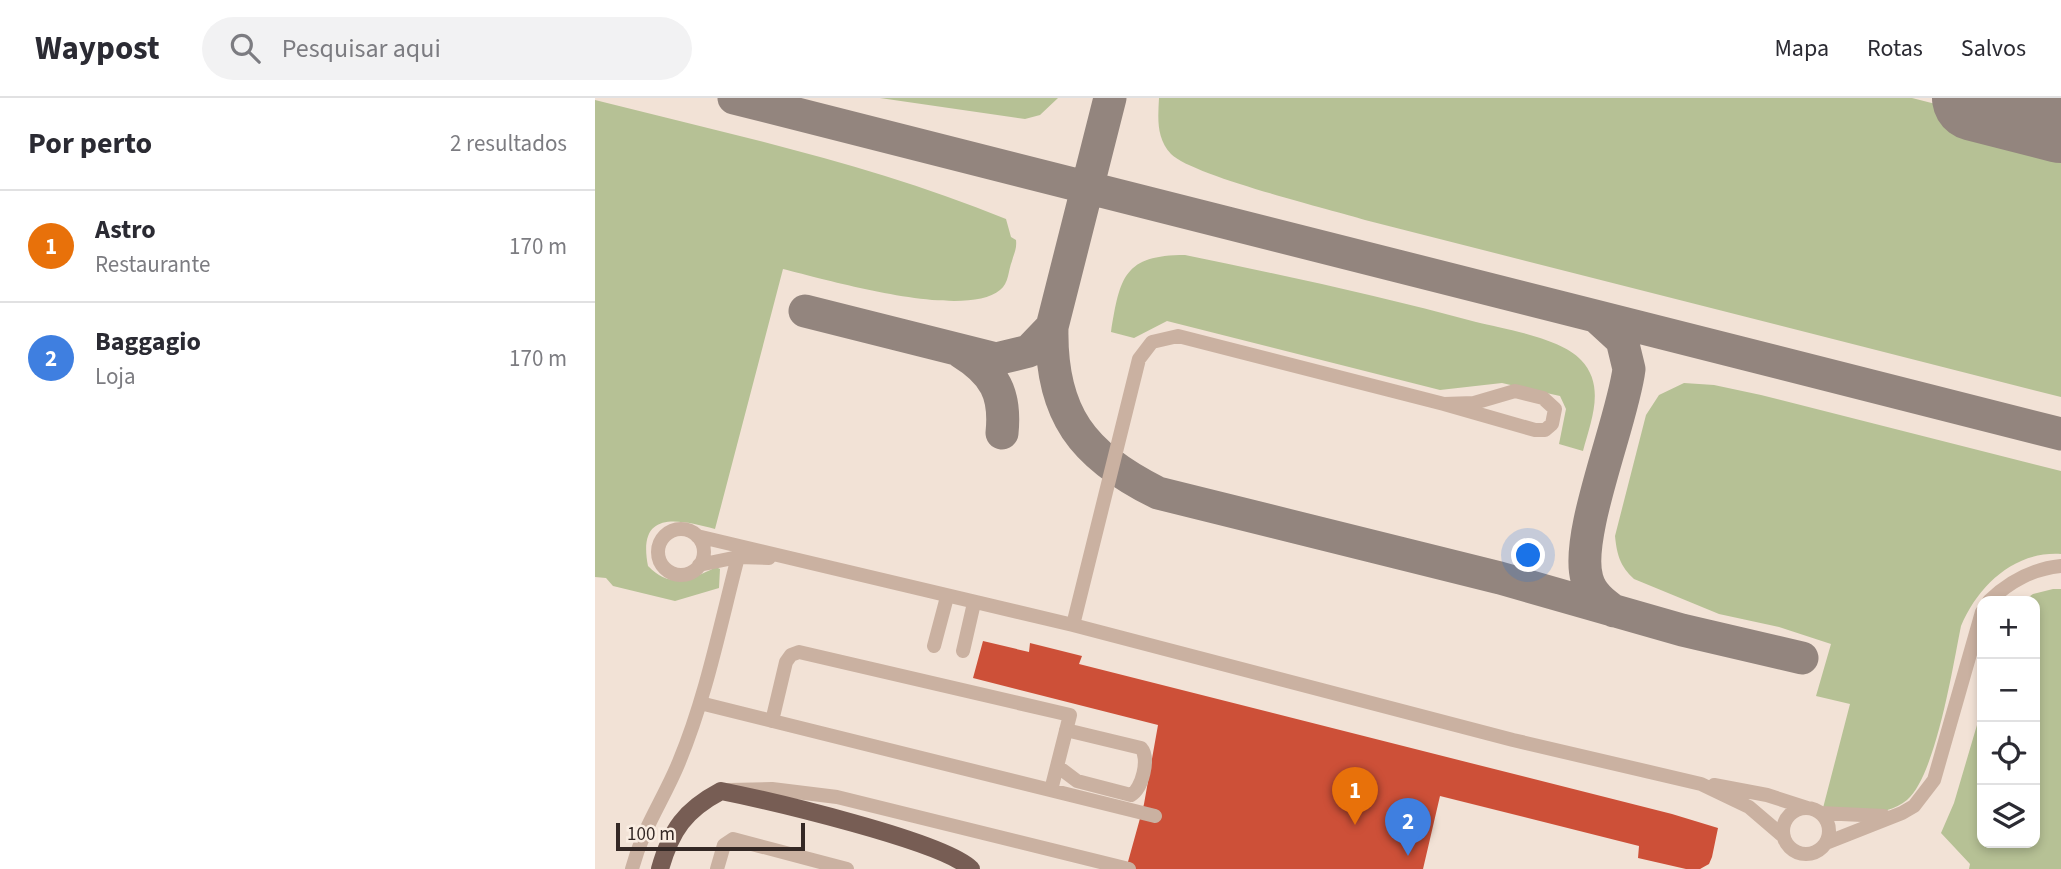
<!DOCTYPE html>
<html lang="pt">
<meta charset="utf-8">
<style>
:root{--surface:#fff;--page:#f2f2f3;--text:#2b2b33;--muted:#7c7c81;--line:#e1e1e2;--accent:#0b8043}
body{margin:0;font-family:"Source Sans 3",sans-serif;background:var(--page);color:var(--text)}
.controls{position:absolute;right:21px;bottom:21px;display:grid;overflow:hidden;border-radius:14px;box-shadow:0 4px 10px #0003}
.controls button{width:63px;height:63px;display:grid;place-items:center;padding:0;border:0;border-bottom:2px solid var(--line);background:var(--surface);color:var(--text);font:35px sans-serif}
.scale{position:absolute;left:21px;bottom:18px;width:189px;box-sizing:border-box;padding-left:7px;border:4px solid #342825;border-top:0;font-size:19px;line-height:24px;white-space:nowrap;color:#342825;-webkit-text-stroke:5px #faede2;paint-order:stroke}
.you{position:absolute;left:934px;top:458px;width:24px;height:24px;margin:-18px;border:5px solid #fff;border-radius:50%;background:#1a73e8;box-shadow:0 0 0 10px #1a73e833}
.badge{display:grid;place-items:center;width:46px;height:46px;border-radius:50%;background:var(--accent);color:#fff;font-size:23px;font-weight:700}
.pin{position:absolute;translate:-50% -58px;filter:drop-shadow(0 2px 4px #0008)}
.pin::after{content:'';position:absolute;top:37px;width:24px;height:21px;background:inherit;clip-path:polygon(0 0,100% 0,50% 100%)}
.list{margin:0;padding:0;list-style:none}
h2{display:flex;justify-content:space-between;align-items:center;height:91px;margin:0;padding:0 28px;font-size:30px}
h2 small{font-size:23px;font-weight:400;color:var(--muted)}
.list li{display:grid;grid-template-columns:46px 1fr auto;gap:21px;align-items:center;box-sizing:border-box;height:112px;padding:0 28px;border-top:2px solid var(--line)}
.list b{display:block;font-size:26px;white-space:nowrap}
.list p{margin:0;font-size:23px;white-space:nowrap;color:var(--muted)}
.list em{font-size:23px;font-style:normal;color:var(--muted)}
.icon{flex:none;width:38px;height:38px;fill:none;stroke:currentColor;stroke-width:2;stroke-linecap:round;stroke-linejoin:round}
.map{position:relative;flex:none;width:1466px;height:771px;overflow:hidden}
header{display:flex;align-items:center;gap:42px;box-sizing:border-box;height:98px;padding:0 35px;background:var(--surface);border-bottom:2px solid var(--line)}
header strong{font-size:33px}
nav{display:flex;gap:38px;margin-inline-start:auto;font-size:24px}
.search{width:490px;height:63px;background:var(--page);display:flex;align-items:center;gap:18px;box-sizing:border-box;padding:0 24px;border-radius:38px;color:var(--muted);font-size:26px}
main{display:flex}
aside{flex:1;background:var(--surface)}
.map>svg:first-child{display:block}
.green{fill:#b6c195}
.lines{fill:none;stroke-linecap:round;stroke-linejoin:round}
.taxiway{stroke:#93857e;stroke-width:33}
.runway{stroke:#93857e;stroke-width:86}
.building{fill:#cd5038}
.minor{stroke:#cab1a1;stroke-width:14}
.major{stroke:#775d54;stroke-width:18}
</style>
<header>
<strong>Waypost</strong>
<div class="search"><svg class="icon" aria-label="search" viewBox="0 0 24 24"><circle cx="10" cy="10" r="6"/><path d="M15 15l6 6"/></svg>Pesquisar aqui</div>
<nav><a>Mapa</a><a>Rotas</a><a>Salvos</a></nav>
</header>
<main>
<aside>
<h2>Por perto<small>2 resultados</small></h2>
<ul class="list">
<li><span class="badge" style="background:#e8710a">1</span><div><b>Astro</b><p>Restaurante</p></div><em>170 m</em></li>
<li><span class="badge" style="background:#3f7fe0">2</span><div><b>Baggagio</b><p>Loja</p></div><em>170 m</em></li>
</ul>
</aside>
<div class="map">
<svg width="1466" height="771" viewBox="0 0 1466 771">
<rect width="100%" height="100%" fill="#f2e2d6"/>
<path class="green" d="M285 0H463L445 17 430 21Z
M564 0H1317L1466 38V299L770 122C734 111 598 78 576 56 561 40 563 20 564 0Z
M0 2C139 37 278 67 411 121L416 139 421 142C422 151 419 155 417 163 413 173 414 185 405 192 369 222 233 182 188 171L120 431C82 421 42 412 53 468 75 491 96 482 121 469L125 471 124 490 80 503 18 488 11 480 0 479Z
M590 157C688 177 785 198 881 224 910 231 966 240 986 262 1011 288 996 323 988 353L964 346 971 311 965 298 907 285 845 292 572 223 539 240 516 234C525 179 529 157 590 157Z
M1089 285 1119 287 1166 297 1466 373V456C1419 453 1383 488 1366 528 1358 567 1341 677 1312 702 1289 721 1255 714 1228 710L1255 606 1221 598 1236 546 1184 529 1124 516 1039 481C1025 468 1022 457 1020 438L1051 317 1064 297Z
M1458 491H1466V771H1374L1375 766 1346 735 1359 705 1387 610V745H1440V503H1428L1438 496Z"/>
<g class="lines">
<path class="taxiway" d="M139 0 1466 336
M515 0 457 229C455 316 488 358 563 395L905 480 1087 532 1207 560
M210 213 401 261 434 253 457 229
M1002 219 1027 242 1034 271C1028 322 979 438 992 481 996 496 1008 505 1019 513
M366 254C400 275 411 296 407 335"/>
<path class="runway" d="M1380 0 1466 22"/>
</g>
<path class="building" d="M388 543 434 554 435 545 487 558 484 566 1077 716 1123 730 1117 759 1114 766 1105 771H1091L1043 760 1044 748 845 698 828 771H531L549 706 563 627 378 580Z"/>
<g class="lines">
<path class="minor" d="M920 293 948 300 960 311 957 326 950 332H940L849 306 879 305Z
M63 454a23 23 0 1 1 46 0a23 23 0 1 1-46 0Z
M102 438 478 527 918 642 1106 686 1154 709 1189 739
M104 467 143 459 174 460
M1394 503C1415 483 1437 471 1466 468
M478 527 544 261 557 244 583 238 849 306
M339 548 352 499
M368 553 379 505
M105 605 560 718
M177 623 191 564 196 557 204 554 475 617 456 692
M462 668 482 683 536 697C547 691 555 660 546 650L471 632
M1119 687 1172 697 1212 710
M134 692 177 691 242 699 534 771
M1188 733a23 23 0 1 1 46 0a23 23 0 1 1-46 0Z
M1225 715 1289 718
M1231 745 1307 715 1319 708 1339 682 1387 514
M37 771C48 729 68 703 84 664 111 599 125 528 143 459
M122 771 129 747 138 741 252 771"/>
<path class="major" d="M65 771C76 732 90 712 126 693 171 702 349 743 376 771"/>
</g>
</svg>
<div class="controls">
<button>+</button>
<button>−</button>
<button><svg class="icon" aria-label="locate" viewBox="0 0 24 24"><circle cx="12" cy="12" r="6"/><path d="M12 2v4M12 18v4M2 12h4M18 12h4"/></svg></button>
<button><svg class="icon" aria-label="layers" viewBox="0 0 24 24"><path d="M12 4l9 5-9 5-9-5zM3 14l9 5 9-5"/></svg></button>
</div>
<div class="scale">100 m</div>
<div class="you"></div>
<div class="pin badge" style="left:760px;top:727px;background:#e8710a">1</div>
<div class="pin badge" style="left:813px;top:758px;background:#3f7fe0">2</div>
</div>
</main>
